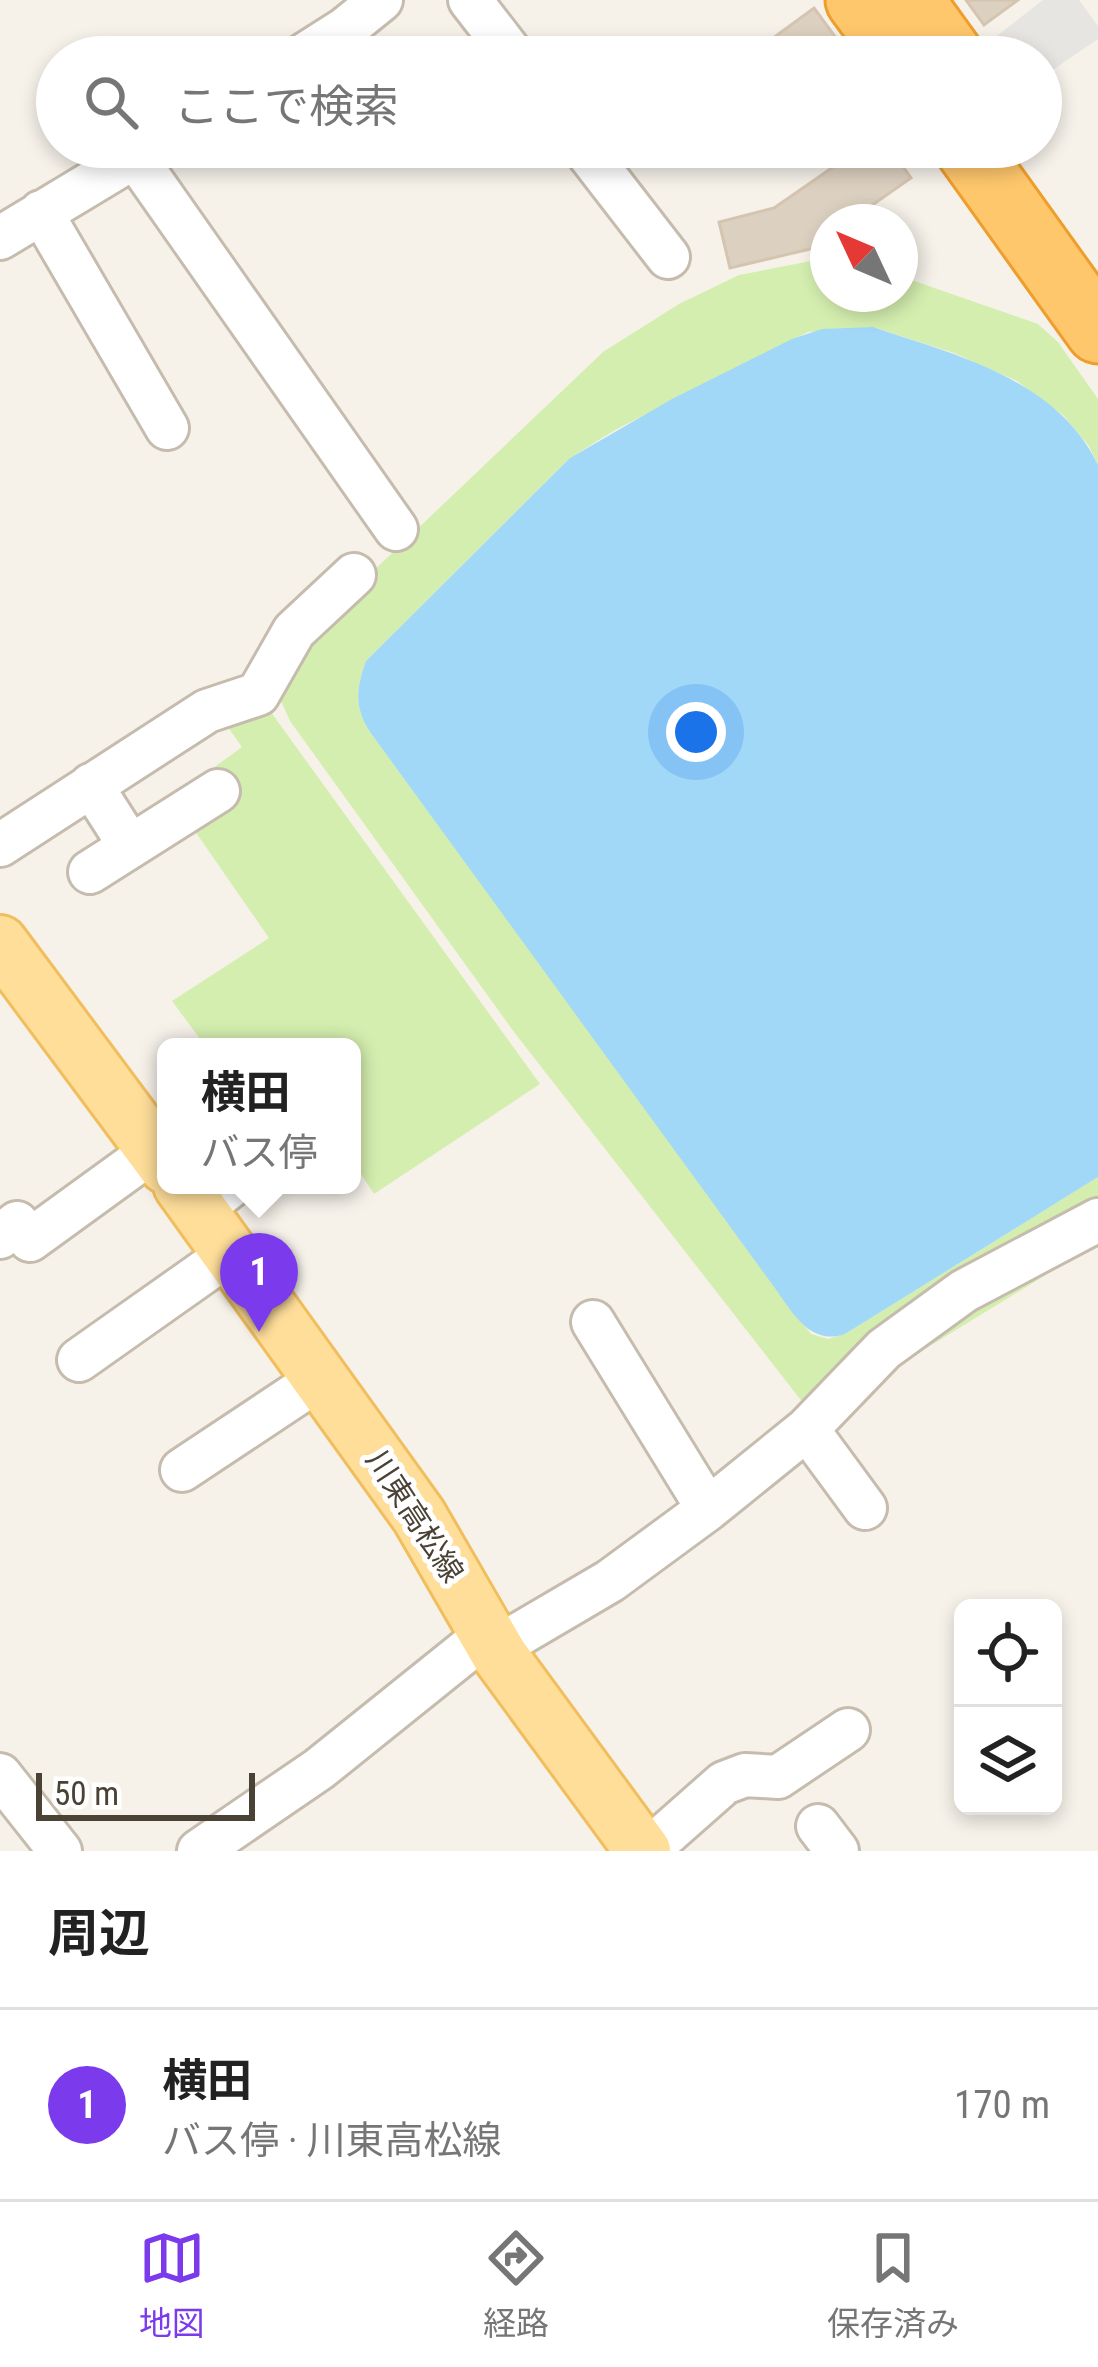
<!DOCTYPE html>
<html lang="ja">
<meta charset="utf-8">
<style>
:root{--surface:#fff;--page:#f2f2f2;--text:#222;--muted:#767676;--line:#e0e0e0;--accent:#7c3aed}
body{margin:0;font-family:"Roboto Condensed","Noto Sans JP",sans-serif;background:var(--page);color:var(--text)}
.controls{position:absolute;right:36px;bottom:36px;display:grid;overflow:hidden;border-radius:18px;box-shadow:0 6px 18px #0003}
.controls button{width:108px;height:108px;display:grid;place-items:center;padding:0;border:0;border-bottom:3px solid var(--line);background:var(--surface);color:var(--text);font:60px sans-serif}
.compass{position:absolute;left:810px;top:204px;width:108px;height:108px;border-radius:50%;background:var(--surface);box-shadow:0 6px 18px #0003;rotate:314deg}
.scale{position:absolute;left:36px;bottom:30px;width:219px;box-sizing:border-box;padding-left:12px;border:6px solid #4b4236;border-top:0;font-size:33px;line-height:42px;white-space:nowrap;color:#4b4236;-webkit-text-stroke:9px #fff;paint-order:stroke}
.you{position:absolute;left:696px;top:732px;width:42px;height:42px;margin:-30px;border:9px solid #fff;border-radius:50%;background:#1a73e8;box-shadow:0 0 0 18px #1a73e833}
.badge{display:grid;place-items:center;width:78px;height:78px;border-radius:50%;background:var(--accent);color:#fff;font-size:39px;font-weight:700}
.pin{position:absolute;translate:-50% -99px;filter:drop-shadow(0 3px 6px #0008)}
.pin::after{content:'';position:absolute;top:63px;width:42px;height:36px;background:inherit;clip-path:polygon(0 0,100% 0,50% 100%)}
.popup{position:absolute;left:157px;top:1038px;width:204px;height:156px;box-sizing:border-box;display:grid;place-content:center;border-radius:18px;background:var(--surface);filter:drop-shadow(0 3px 9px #0005);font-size:39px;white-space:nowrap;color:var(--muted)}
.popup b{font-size:45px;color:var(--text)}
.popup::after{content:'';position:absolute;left:50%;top:100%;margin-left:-24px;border:24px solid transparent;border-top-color:var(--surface)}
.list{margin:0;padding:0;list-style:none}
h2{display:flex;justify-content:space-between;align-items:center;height:156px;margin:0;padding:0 48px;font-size:51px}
h2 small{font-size:39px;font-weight:400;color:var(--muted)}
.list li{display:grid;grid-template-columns:78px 1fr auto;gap:36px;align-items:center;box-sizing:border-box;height:192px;padding:0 48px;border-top:3px solid var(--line)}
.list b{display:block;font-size:45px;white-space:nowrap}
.list p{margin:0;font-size:39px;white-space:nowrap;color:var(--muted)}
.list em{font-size:39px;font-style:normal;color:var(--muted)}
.icon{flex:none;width:66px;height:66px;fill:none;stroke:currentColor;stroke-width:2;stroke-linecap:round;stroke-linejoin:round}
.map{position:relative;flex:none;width:1098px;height:1851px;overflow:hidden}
.search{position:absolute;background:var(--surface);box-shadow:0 6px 18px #0003;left:36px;right:36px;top:36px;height:132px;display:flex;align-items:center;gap:30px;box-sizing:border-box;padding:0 42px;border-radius:66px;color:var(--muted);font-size:45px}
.sheet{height:348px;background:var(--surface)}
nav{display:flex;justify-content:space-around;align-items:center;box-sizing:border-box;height:168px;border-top:3px solid var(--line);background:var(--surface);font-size:33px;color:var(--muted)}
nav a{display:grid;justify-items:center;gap:6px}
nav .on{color:var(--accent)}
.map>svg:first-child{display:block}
.green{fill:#d4eeaf}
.parking{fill:#e7e5e1}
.water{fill:#a1d8f8}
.building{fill:#dcd0c0;stroke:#d5c5b0;stroke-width:3}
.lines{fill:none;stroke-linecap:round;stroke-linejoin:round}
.minor-casing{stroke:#c6bcae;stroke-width:48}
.major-casing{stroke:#f1be5d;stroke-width:60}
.highway-casing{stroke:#ee9e2c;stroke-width:69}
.minor{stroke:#fff;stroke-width:42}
.major{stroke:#ffde9a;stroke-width:54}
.highway{stroke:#ffc76c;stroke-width:63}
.labels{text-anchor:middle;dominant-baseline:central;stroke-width:10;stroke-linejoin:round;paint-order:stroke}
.street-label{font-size:30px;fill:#4b4236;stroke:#fff}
</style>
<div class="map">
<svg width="1098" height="1851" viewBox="0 0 1098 1851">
<rect width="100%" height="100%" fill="#f6f2ea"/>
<path class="green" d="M811 261 828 263V294H900V276L1038 324 1058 342 1098 399V465L1089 446 1064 416 1017 381 954 353 873 327 808 332 615 430 570 458 366 661C356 688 354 708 370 732L811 1334 828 1339 845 1334 1098 1177V1243L902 1363 837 1413 807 1408 514 1032 290 721 276 690 326 616 603 352 679 304 739 275Z
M268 708 540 1084 374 1194 352 1160V1047H206L172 1001 269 938 172 798 242 747 222 719Z"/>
<path class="parking" d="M1043 0H1079L1098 26V39L1041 78V57H1000L989 42Z"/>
<path class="water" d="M873 327C956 355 1057 379 1098 465V1177L845 1334C807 1347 790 1307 769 1280L370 732C354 708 356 688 366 661L570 458 672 399 792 339 822 329Z"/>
<path class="building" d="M966 0H1018L984 25Z
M814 8 850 57H747Z
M787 147H826L800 166Z
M862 147H889L911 178 848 222H828V236L810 249 730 268 719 222 774 208Z"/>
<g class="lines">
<defs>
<path id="minor" d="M470 0 514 57
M301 57 345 29 381 0
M583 147 668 257
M135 157 396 529
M41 212 167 428
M0 238 151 147
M91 785 130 846
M0 845 207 711 258 694 294 631 354 575
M90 872 218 791
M200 1210 232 1185
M0 1237 17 1223 30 1240 154 1150
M593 1322 708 1509
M79 1360 232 1252
M807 1429 865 1508
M182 1470 322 1377
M496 1648 610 1581 708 1509 807 1429 884 1349 964 1291 1098 1220
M0 1775 60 1851
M818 1826 837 1851
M199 1851 319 1769 487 1634
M647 1851 724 1783 745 1775 778 1777 848 1730"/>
<path id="major" d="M0 943 166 1166
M181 1185 419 1516 500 1656 643 1851"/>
<path id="highway" d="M858 0 900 57
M911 0 952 57
M966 147 1098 331"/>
</defs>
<use href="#minor" class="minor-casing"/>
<use href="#major" class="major-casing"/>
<use href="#highway" class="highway-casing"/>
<use href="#minor" class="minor"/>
<use href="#major" class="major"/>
<use href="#highway" class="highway"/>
</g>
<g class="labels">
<g class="street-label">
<text transform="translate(415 1516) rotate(57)">川東高松線</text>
</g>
</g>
</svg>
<div class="controls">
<button><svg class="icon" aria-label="locate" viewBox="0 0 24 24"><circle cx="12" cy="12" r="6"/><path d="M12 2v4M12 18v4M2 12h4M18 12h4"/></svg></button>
<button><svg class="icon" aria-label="layers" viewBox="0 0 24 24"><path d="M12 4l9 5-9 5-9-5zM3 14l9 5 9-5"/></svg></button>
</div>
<svg class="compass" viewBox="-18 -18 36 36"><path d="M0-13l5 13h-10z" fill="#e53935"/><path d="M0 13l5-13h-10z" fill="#767676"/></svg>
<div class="scale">50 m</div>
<div class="you"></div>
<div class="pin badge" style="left:259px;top:1332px">1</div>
<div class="popup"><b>横田</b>バス停</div>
<div class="search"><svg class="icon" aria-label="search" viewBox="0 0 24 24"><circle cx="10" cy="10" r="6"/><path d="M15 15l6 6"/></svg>ここで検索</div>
</div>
<section class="sheet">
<h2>周辺<small></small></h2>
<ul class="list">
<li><span class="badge">1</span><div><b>横田</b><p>バス停 · 川東高松線</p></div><em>170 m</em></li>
</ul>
</section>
<nav>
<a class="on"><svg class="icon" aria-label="map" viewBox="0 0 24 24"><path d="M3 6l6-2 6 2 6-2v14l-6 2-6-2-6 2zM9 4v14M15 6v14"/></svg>地図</a>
<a><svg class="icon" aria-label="directions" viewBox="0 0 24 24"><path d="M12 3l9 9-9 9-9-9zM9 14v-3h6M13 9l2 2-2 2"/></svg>経路</a>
<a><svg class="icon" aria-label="saved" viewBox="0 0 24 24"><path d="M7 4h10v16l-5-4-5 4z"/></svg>保存済み</a>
</nav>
